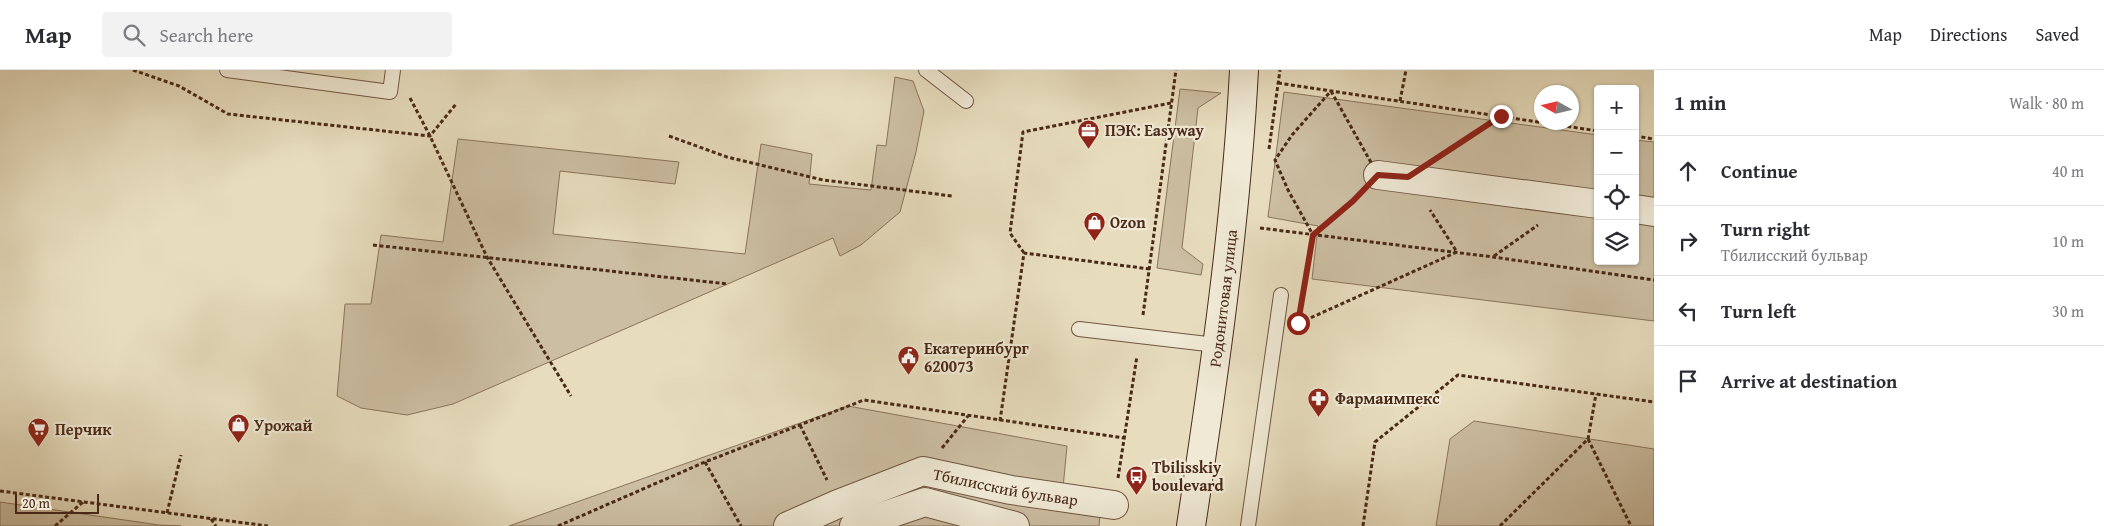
<!DOCTYPE html>
<meta charset="utf-8">
<style>
:root{--surface:#fff;--page:#f2f2f3;--text:#2b2b33;--muted:#7c7c81;--line:#e1e1e2}
body{margin:0;font-family:"Gentium Book Plus",serif;background:var(--page);color:var(--text)}
.controls{position:absolute;right:15px;top:15px;display:grid;overflow:hidden;border-radius:5px;box-shadow:0 1px 4px #0004}
.controls button{width:45px;height:45px;display:grid;place-items:center;padding:0;border:0;border-bottom:1px solid var(--line);background:var(--surface);color:var(--text);font:25px sans-serif}
.compass{position:absolute;left:1534px;top:15px;width:45px;height:45px;border-radius:50%;background:var(--surface);box-shadow:0 1px 4px #0004;rotate:278deg}
.scale{position:absolute;left:15px;bottom:12px;width:84px;box-sizing:border-box;padding-left:5px;border:2px solid #4a2918;border-top:0;font-size:14px;line-height:18px;white-space:nowrap;color:#4a2918;-webkit-text-stroke:4px #efe9d5;paint-order:stroke}
.stop{position:absolute;width:15px;height:15px;margin:-11px;border:4px solid #8f2418;border-radius:50%;background:#fff}
.stop.end{background:#8f2418;border-color:#fff;box-shadow:0 1px 5px #0008}
.list{margin:0;padding:0;list-style:none}
h2{display:flex;justify-content:space-between;align-items:center;height:65px;margin:0;padding:0 20px;font-size:21px}
h2 small{font-size:16px;font-weight:400;color:var(--muted)}
.list li{display:grid;grid-template-columns:32px 1fr auto;gap:15px;align-items:center;box-sizing:border-box;height:70px;padding:0 20px;border-top:1px solid var(--line)}
.list b{display:block;font-size:19px;white-space:nowrap}
.list p{margin:0;font-size:16px;white-space:nowrap;color:var(--muted)}
.list em{font-size:16px;font-style:normal;color:var(--muted)}
.icon{flex:none;width:28px;height:28px;fill:none;stroke:currentColor;stroke-width:2;stroke-linecap:round;stroke-linejoin:round}
.map{position:relative;flex:none;width:1654px;height:456px;overflow:hidden}
header{display:flex;align-items:center;gap:30px;box-sizing:border-box;height:70px;padding:0 25px;background:var(--surface);border-bottom:1px solid var(--line)}
header strong{font-size:24px}
nav{display:flex;gap:28px;margin-inline-start:auto;font-size:18px}
.search{width:350px;height:45px;background:var(--page);display:flex;align-items:center;gap:12px;box-sizing:border-box;padding:0 18px;border-radius:5px;color:var(--muted);font-size:19px}
main{display:flex}
aside{flex:1;background:var(--surface)}
.map>svg:first-child{display:block}
.green{fill:#ccbea2;stroke:#8b745d}
.lines{fill:none;stroke-linecap:round;stroke-linejoin:round}
.lane-casing{stroke:#715642;stroke-width:16}
.street-casing{stroke:#715642;stroke-width:30}
.secondary-casing{stroke:#4a2918;stroke-width:30}
.path{stroke:#4a2918;stroke-width:3;stroke-dasharray:4 2.5;stroke-linecap:butt}
.lane{stroke:#efe9d5;stroke-width:14}
.street{stroke:#efe9d5;stroke-width:28}
.secondary{stroke:#efe9d5;stroke-width:28}
.route{stroke:#8f2418;stroke-width:6}
.labels{text-anchor:middle;dominant-baseline:central;stroke-width:4.5;stroke-linejoin:round;paint-order:stroke}
.poi-label{font-size:16px;font-weight:bold;fill:#4a2918;stroke:#efe9d5;text-anchor:start}
.street-label{font-size:16px;fill:#4a2918;stroke:#efe9d5}
</style>
<header>
<strong>Map</strong>
<div class="search"><svg class="icon" aria-label="search" viewBox="0 0 24 24"><circle cx="10" cy="10" r="6"/><path d="M15 15l6 6"/></svg>Search here</div>
<nav><a>Map</a><a>Directions</a><a>Saved</a></nav>
</header>
<main>
<div class="map">
<svg width="1654" height="456" viewBox="0 0 1654 456">
<rect width="100%" height="100%" fill="#e7ddbe"/>
<filter id="stains"><feTurbulence type="fractalNoise" baseFrequency=".004" numOctaves="4"/><feColorMatrix values="0 0 0 0 .2 0 0 0 0 .09 0 0 0 0 .02 0 0 0 .5 -.17"/></filter>
<radialGradient id="worn" r=".72"><stop offset=".6" stop-color="#630" stop-opacity="0"/><stop offset="1" stop-color="#630" stop-opacity=".3"/></radialGradient>
<path class="green" d="M895 7 913 11 924 41 916 82 900 142 861 175 840 186 833 168 453 334 407 345 361 338 337 326 345 234H371L381 165 443 172 458 69 679 92 675 114 560 101 553 164 745 184 761 74 812 84 809 114 871 120 877 75 886 76Z
M1180 19 1221 23 1198 38 1182 178 1203 194 1201 205 1157 198Z
M1284 22 1598 65V191H1635V70L1654 72V251L1312 209 1318 156 1268 147Z
M848 336 1067 376 1063 418 1102 422 1099 456H509Z
M1474 351 1654 379V456H1436L1450 369Z
M0 432 159 455 181 456H0Z"/>
<g class="lines">
<defs>
<path id="lane" d="M227 0 390 22 393 0
M926 0 966 31
M1079 259 1216 275
M1248 456 1281 225"/>
<g id="street">
<path d="M1378 105 1598 134"/>
<path d="M1635 139 1654 142"/>
<path id="s1" d="M788 456 838 434 923 401 1011 420 1114 435"/>
<path d="M854 456 925 432 1015 456"/>
</g>
<g id="secondary">
<path id="s2" d="M1191 456C1214 305 1236 153 1244 0"/>
</g>
</defs>
<use href="#lane" class="lane-casing"/>
<use href="#street" class="street-casing"/>
<use href="#secondary" class="secondary-casing"/>
<path class="path" d="M133 0 179 16 228 44 430 66 456 34
M1278 13 1598 61
M1331 21 1378 105 1353 131 1313 165 1288 120 1275 90 1292 65Z
M410 28 430 66 487 187 571 326
M1400 31 1406 0
M669 66 727 87 823 110 952 126
M1635 66 1654 69
M1269 79 1280 0
M1443 84 1501 46
M1260 158 1493 187 1654 210
M373 175 728 214
M1024 183 1010 163 1023 62 1171 33
M1494 186 1538 155
M1303 222 1313 165
M1143 245 1176 0
M1299 253 1457 182 1430 140
M1000 351 1024 183 1150 199
M800 355 827 410
M1588 369 1631 456
M942 378 968 346
M705 392 741 456
M1118 408 1137 286
M0 421 268 456
M167 443 181 385
M211 449 216 456
M55 456 83 432
M558 456 705 392 864 330 1124 368
M1363 456 1375 372 1458 305 1654 332
M1500 456 1588 369 1596 324"/>
<use href="#lane" class="lane"/>
<use href="#street" class="street"/>
<use href="#secondary" class="secondary"/>
</g>
<g class="lines">
<path class="route" d="M1298 253 1313 165 1353 131 1378 105 1408 107 1501 46"/>
</g>
<defs>
<symbol id="office-pin" viewBox="-11 -11 22 30"><path d="M0 17L-7.5 6A9.5 9.5 0 1 1 7.5 6Z" fill="#8f2418" stroke="#efe9d5"/><path d="M-6-3h4V-5.5h4V-3h4V5H-6ZM-1-4.5V-3h2v-1.5ZM-6 0V1H6V0Z" fill="#fff"/></symbol>
<symbol id="shop-pin" viewBox="-11 -11 22 30"><path d="M0 17L-7.5 6A9.5 9.5 0 1 1 7.5 6Z" fill="#8f2418" stroke="#efe9d5"/><path d="M-5-2.5h2.3a2.7 3.5 0 0 1 5.4 0H5L5.5 6h-11ZM-1.5-2.5h3a1.5 2.3 0 0 0-3 0Z" fill="#fff"/></symbol>
<symbol id="civic-pin" viewBox="-11 -11 22 30"><path d="M0 17L-7.5 6A9.5 9.5 0 1 1 7.5 6Z" fill="#8f2418" stroke="#efe9d5"/><path d="M-.6-6.5H3V-4.5H.6V-3L4-1V1h2V6H-6V1h2V-1L-.6-3ZM-1.2 2.5V6h2.4V2.5Z" fill="#fff"/></symbol>
<symbol id="pharmacy-pin" viewBox="-11 -11 22 30"><path d="M0 17L-7.5 6A9.5 9.5 0 1 1 7.5 6Z" fill="#8f2418" stroke="#efe9d5"/><path d="M-2-6h4v4h4v4h-4v4h-4v-4h-4v-4h4Z" fill="#fff"/></symbol>
<symbol id="supermarket-pin" viewBox="-11 -11 22 30"><path d="M0 17L-7.5 6A9.5 9.5 0 1 1 7.5 6Z" fill="#8f2418" stroke="#efe9d5"/><path d="M-6-5.5h2.5l.6 2H6L4.5 2H-2.5L-4.4-4H-6ZM-1.5 3.2a1.3 1.3 0 1 0 .1 0ZM3 3.2a1.3 1.3 0 1 0 .1 0Z" fill="#fff"/></symbol>
<symbol id="bus-pin" viewBox="-11 -11 22 30"><path d="M0 17L-7.5 6A9.5 9.5 0 1 1 7.5 6Z" fill="#8f2418" stroke="#efe9d5"/><path d="M-5-6H5V4H4V6H2V4H-2V6H-4V4H-5ZM-3.5-4V0h7V-4ZM-3.5 1.2v1.5H-2V1.2ZM2 1.2v1.5H3.5V1.2Z" fill="#fff"/></symbol>
</defs>
<g fill-rule="evenodd">
<use href="#office-pin" x="1076" y="48" width="25" height="34"/>
<use href="#shop-pin" x="1082" y="140" width="25" height="34"/>
<use href="#civic-pin" x="896" y="274" width="25" height="34"/>
<use href="#pharmacy-pin" x="1306" y="316" width="25" height="34"/>
<use href="#shop-pin" x="226" y="342" width="25" height="34"/>
<use href="#supermarket-pin" x="26" y="346" width="25" height="34"/>
<use href="#bus-pin" x="1124" y="394" width="25" height="34"/>
</g>
<g class="labels">
<g class="poi-label">
<text x="1105" y="60">ПЭК: Easyway</text>
<text x="1110" y="152">Ozon</text>
<text x="924" y="278">Екатеринбург<tspan x="924" dy="18">620073</tspan></text>
<text x="1335" y="328">Фармаимпекс</text>
<text x="254" y="355">Урожай</text>
<text x="55" y="359">Перчик</text>
<text x="1152" y="397">Tbilisskiy<tspan x="1152" dy="18">boulevard</tspan></text>
</g>
<g class="street-label">
<text stroke="none"><textPath href="#s2" startOffset="230">Родонитовая улица</textPath></text>
<text stroke="none"><textPath href="#s1" startOffset="230">Тбилисский бульвар</textPath></text>
</g>
</g>
<rect width="100%" height="100%" filter="url(#stains)"/>
<rect width="100%" height="100%" fill="url(#worn)"/>
</svg>
<div class="controls">
<button>+</button>
<button>−</button>
<button><svg class="icon" aria-label="locate" viewBox="0 0 24 24"><circle cx="12" cy="12" r="6"/><path d="M12 2v4M12 18v4M2 12h4M18 12h4"/></svg></button>
<button><svg class="icon" aria-label="layers" viewBox="0 0 24 24"><path d="M12 4l9 5-9 5-9-5zM3 14l9 5 9-5"/></svg></button>
</div>
<svg class="compass" viewBox="-18 -18 36 36"><path d="M0-13l5 13h-10z" fill="#e53935"/><path d="M0 13l5-13h-10z" fill="#7c7c81"/></svg>
<div class="scale">20 m</div>
<div class="stop" style="left:1298px;top:253px"></div>
<div class="stop end" style="left:1501px;top:46px"></div>
</div>
<aside>
<h2>1 min<small>Walk · 80 m</small></h2>
<ul class="list">
<li><svg class="icon" aria-label="ahead" viewBox="0 0 24 24"><path d="M12 20V5M6 11l6-6 6 6"/></svg><div><b>Continue</b></div><em>40 m</em></li>
<li><svg class="icon" aria-label="right" viewBox="0 0 24 24"><path d="M7 20v-9h11M14 6l5 5-5 5"/></svg><div><b>Turn right</b><p>Тбилисский бульвар</p></div><em>10 m</em></li>
<li><svg class="icon" aria-label="left" viewBox="0 0 24 24"><path d="M17 20v-9H6M10 6l-5 5 5 5"/></svg><div><b>Turn left</b></div><em>30 m</em></li>
<li><svg class="icon" aria-label="arrive" viewBox="0 0 24 24"><path d="M6 21V4h12l-3 4 3 4H6"/></svg><div><b>Arrive at destination</b></div></li>
</ul>
</aside>
</main>
